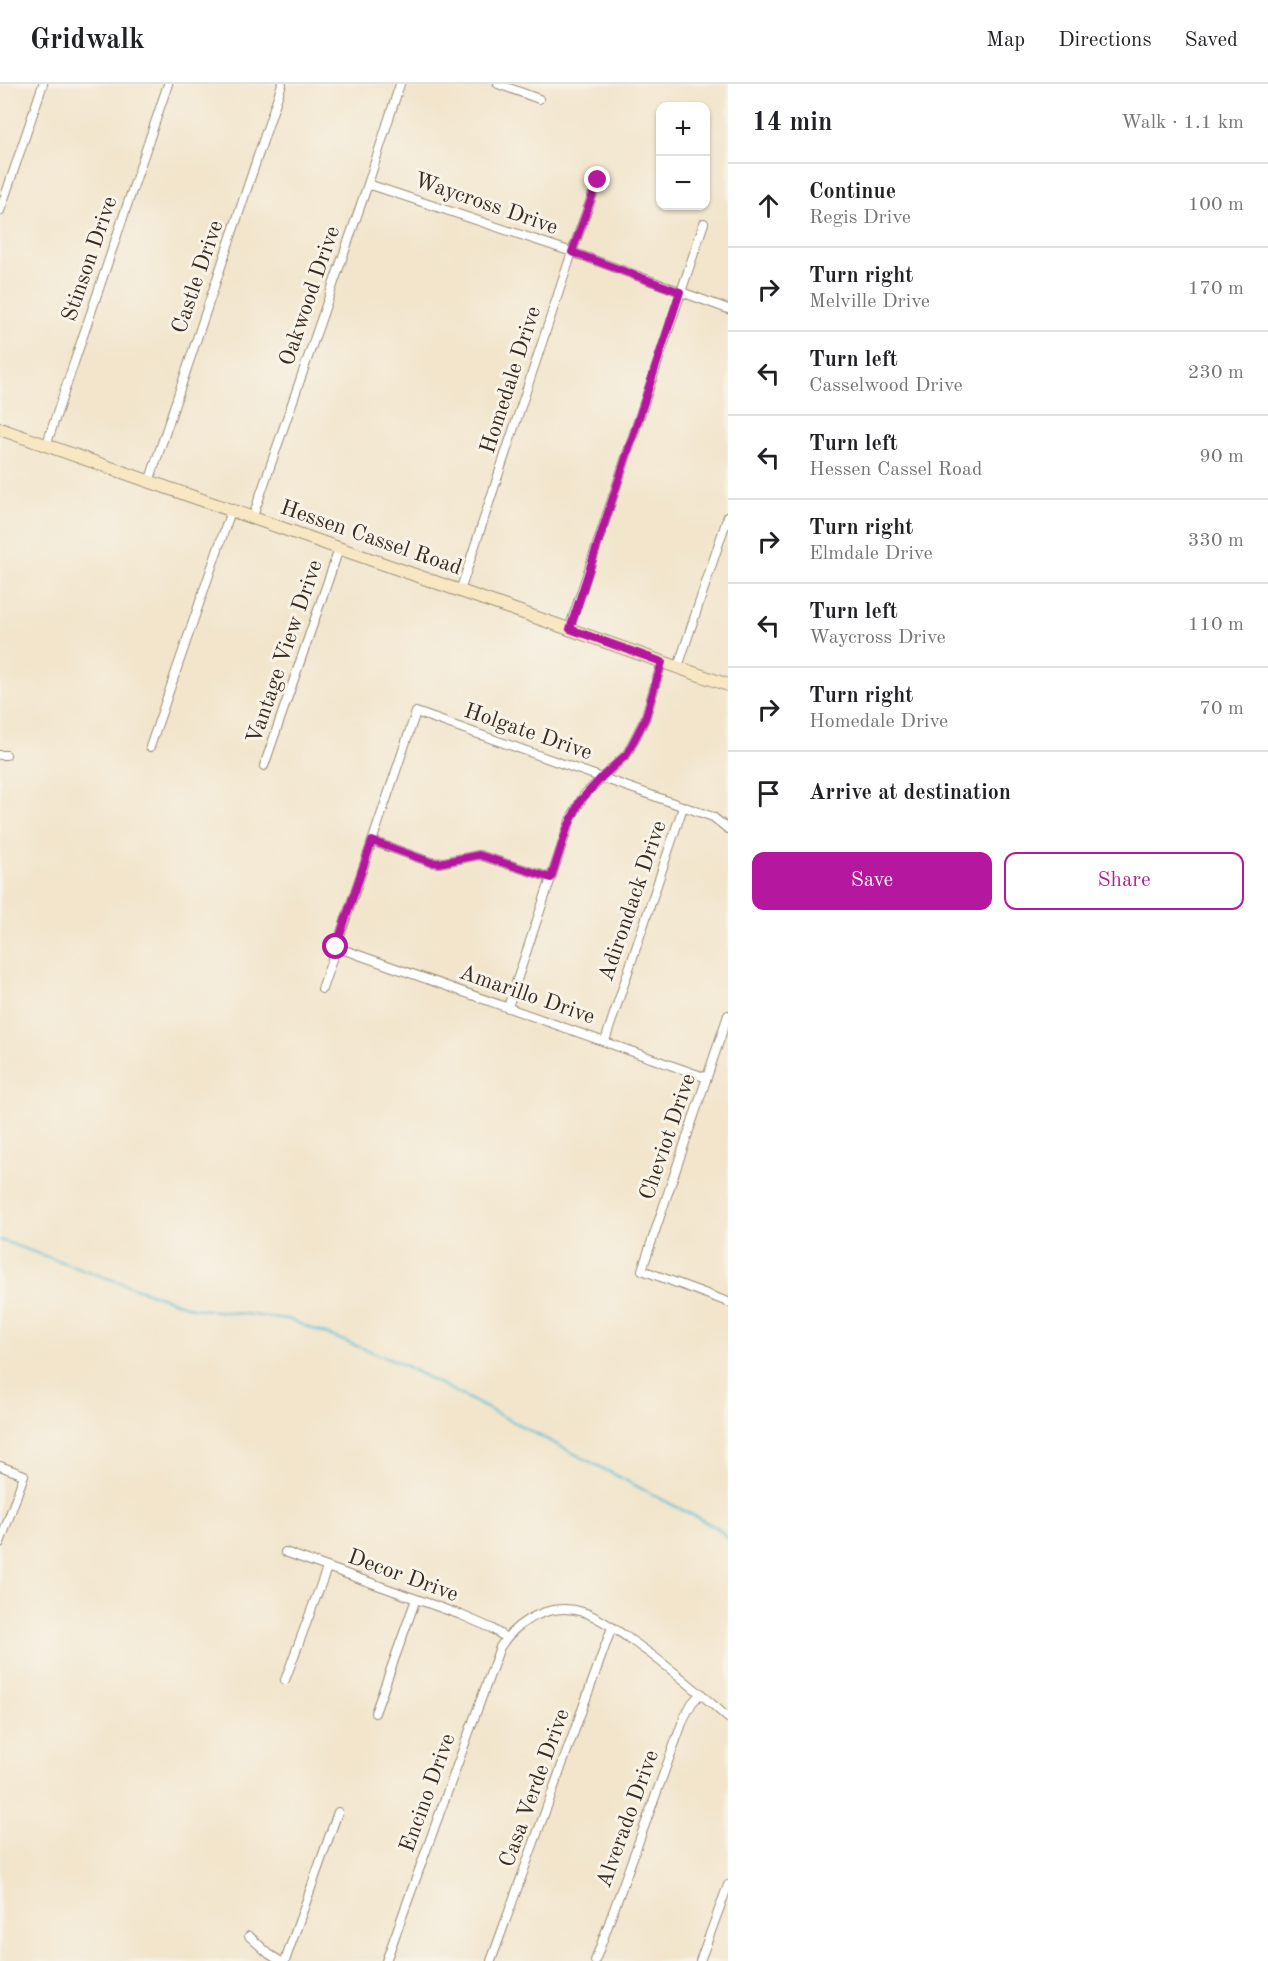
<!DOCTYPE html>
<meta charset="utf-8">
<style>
:root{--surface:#fff;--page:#f6f6f6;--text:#202124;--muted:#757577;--line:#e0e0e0;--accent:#b5179e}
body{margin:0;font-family:"Old Standard TT",serif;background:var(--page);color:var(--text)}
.controls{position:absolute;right:18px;top:18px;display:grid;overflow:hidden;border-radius:12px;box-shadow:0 2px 4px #0004}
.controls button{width:54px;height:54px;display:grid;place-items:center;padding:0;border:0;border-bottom:2px solid var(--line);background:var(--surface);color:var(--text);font:30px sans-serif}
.stop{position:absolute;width:18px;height:18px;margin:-14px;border:4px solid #b5179e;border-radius:50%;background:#fff}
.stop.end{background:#b5179e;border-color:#fff;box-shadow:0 2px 6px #0008}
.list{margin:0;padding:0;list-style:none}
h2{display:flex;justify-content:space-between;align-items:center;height:78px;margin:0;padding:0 24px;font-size:26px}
h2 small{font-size:20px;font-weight:400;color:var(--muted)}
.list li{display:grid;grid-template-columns:39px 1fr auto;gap:18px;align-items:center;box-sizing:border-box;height:84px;padding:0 24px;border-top:2px solid var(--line)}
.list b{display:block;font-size:22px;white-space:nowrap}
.list p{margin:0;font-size:20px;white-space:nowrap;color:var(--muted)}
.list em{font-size:20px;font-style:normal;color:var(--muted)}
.actions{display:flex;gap:12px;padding:18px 24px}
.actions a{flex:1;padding:14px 0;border:2px solid var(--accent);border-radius:12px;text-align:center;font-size:21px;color:var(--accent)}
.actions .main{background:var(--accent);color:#fff}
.icon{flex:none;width:33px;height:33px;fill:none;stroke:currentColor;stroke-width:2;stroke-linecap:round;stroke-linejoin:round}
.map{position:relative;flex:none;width:728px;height:1877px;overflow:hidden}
header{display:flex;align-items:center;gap:36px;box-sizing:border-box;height:84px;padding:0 30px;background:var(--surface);border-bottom:2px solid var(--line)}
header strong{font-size:28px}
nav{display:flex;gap:33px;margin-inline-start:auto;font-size:21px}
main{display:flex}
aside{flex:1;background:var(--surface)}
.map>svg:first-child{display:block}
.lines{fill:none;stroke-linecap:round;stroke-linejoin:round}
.stream{stroke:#58bed6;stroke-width:2}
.minor-casing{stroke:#968875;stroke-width:10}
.secondary-casing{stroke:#968875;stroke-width:14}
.minor{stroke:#fff;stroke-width:8}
.secondary{stroke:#f7e8c3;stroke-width:12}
.route{stroke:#b5179e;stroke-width:8}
.labels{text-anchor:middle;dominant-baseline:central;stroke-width:6;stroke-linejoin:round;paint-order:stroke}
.street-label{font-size:22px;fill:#3b2a1e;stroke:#f7f3e8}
</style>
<header>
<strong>Gridwalk</strong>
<nav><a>Map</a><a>Directions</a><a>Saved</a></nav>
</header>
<main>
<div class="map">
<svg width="728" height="1877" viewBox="0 0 728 1877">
<rect width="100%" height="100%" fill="#f7f3e8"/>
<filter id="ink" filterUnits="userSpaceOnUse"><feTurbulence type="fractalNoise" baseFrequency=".0167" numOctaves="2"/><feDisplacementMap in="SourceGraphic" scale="12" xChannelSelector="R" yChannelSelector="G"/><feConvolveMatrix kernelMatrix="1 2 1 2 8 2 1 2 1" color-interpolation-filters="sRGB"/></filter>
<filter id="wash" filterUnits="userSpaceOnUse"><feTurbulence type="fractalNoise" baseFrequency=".008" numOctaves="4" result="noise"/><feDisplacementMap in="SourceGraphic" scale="24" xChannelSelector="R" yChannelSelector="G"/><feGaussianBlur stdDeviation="1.35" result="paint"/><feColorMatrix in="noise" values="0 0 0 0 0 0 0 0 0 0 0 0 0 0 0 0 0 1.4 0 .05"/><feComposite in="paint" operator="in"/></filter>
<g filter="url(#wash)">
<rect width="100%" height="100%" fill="#f2e5cc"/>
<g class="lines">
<path class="stream" d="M0 1156 192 1224 287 1235 396 1277 719 1445 728 1455"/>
</g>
</g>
<g filter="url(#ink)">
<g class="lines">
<defs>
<path id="minor" d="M498 0 539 15
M368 100 572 168 728 225
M0 127 43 0
M46 362 168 0
M149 398 282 0
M252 435 368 100 400 0
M460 507 572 168 598 96
M569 545 704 139
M678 583 728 432
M150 663 231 427
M0 671H6
M264 682 339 465
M372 757 430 778 439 779 479 771 551 794
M336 863 707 994
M322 905 416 628 713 733 728 745
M508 923 571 734 584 711 627 670 645 635 662 578
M728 931 642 1186 728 1218
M605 957 683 723
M0 1382 24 1391 0 1459
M285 1468 461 1531 491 1544 506 1554
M285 1596 327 1484
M375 1629 416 1515
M249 1852 269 1870 280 1877
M285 1877 338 1728
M386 1877 500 1563C517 1536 551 1518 583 1528 599 1533 613 1544 627 1553 663 1578 696 1605 728 1634
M491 1877 612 1543
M595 1877 684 1634 692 1619 701 1609
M700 1877 728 1801"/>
<path id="secondary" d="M0 345 728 601"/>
</defs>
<use href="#minor" class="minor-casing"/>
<use href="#secondary" class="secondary-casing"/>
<use href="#minor" class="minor"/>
<use href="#secondary" class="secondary"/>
</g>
</g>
<g class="lines" filter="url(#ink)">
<path class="route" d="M336 863 372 757 430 778 439 779 479 771 551 794 567 745 580 717 602 693 627 670 645 635 662 578 570 545 680 208 572 168 598 96"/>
</g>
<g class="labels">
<g class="street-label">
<text transform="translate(486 120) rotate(19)">Waycross Drive</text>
<text transform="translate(90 175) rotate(-71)">Stinson Drive</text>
<text transform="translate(198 193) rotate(-71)">Castle Drive</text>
<text transform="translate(310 212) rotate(-71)">Oakwood Drive</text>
<text transform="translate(511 296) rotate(-72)">Homedale Drive</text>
<text transform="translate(371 454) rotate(19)">Hessen Cassel Road</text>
<text transform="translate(285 568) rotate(-71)">Vantage View Drive</text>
<text transform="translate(528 648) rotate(19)">Holgate Drive</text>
<text transform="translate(633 817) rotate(-71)">Adirondack Drive</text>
<text transform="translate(527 911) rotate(19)">Amarillo Drive</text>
<text transform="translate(668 1053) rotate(-71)">Cheviot Drive</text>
<text transform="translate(403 1492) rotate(20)">Decor Drive</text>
<text transform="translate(535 1704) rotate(-70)">Casa Verde Drive</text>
<text transform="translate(428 1709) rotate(-70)">Encino Drive</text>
<text transform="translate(628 1735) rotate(-70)">Alverado Drive</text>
</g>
</g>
</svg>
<div class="controls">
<button>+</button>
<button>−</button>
</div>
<div class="stop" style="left:336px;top:863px"></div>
<div class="stop end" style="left:598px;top:96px"></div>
</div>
<aside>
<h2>14 min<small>Walk · 1.1 km</small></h2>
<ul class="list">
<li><svg class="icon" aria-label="ahead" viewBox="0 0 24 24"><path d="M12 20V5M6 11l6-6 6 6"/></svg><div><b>Continue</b><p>Regis Drive</p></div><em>100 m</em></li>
<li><svg class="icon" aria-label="right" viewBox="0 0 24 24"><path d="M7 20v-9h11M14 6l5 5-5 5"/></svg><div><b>Turn right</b><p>Melville Drive</p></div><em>170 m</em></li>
<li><svg class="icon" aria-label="left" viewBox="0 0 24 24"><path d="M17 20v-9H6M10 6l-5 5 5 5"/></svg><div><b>Turn left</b><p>Casselwood Drive</p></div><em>230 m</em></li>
<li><svg class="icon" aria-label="left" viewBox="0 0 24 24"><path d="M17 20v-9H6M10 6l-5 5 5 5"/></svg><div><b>Turn left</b><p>Hessen Cassel Road</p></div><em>90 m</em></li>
<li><svg class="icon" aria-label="right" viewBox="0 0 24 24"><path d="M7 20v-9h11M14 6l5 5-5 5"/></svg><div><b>Turn right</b><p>Elmdale Drive</p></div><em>330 m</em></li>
<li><svg class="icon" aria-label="left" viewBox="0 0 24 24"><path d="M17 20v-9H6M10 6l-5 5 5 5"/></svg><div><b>Turn left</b><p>Waycross Drive</p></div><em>110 m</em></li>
<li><svg class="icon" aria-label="right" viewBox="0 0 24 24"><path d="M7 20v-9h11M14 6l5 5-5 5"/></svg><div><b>Turn right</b><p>Homedale Drive</p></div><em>70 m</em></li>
<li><svg class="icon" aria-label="arrive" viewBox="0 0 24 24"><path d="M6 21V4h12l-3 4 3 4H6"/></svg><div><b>Arrive at destination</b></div></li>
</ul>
<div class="actions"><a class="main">Save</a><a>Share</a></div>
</aside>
</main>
